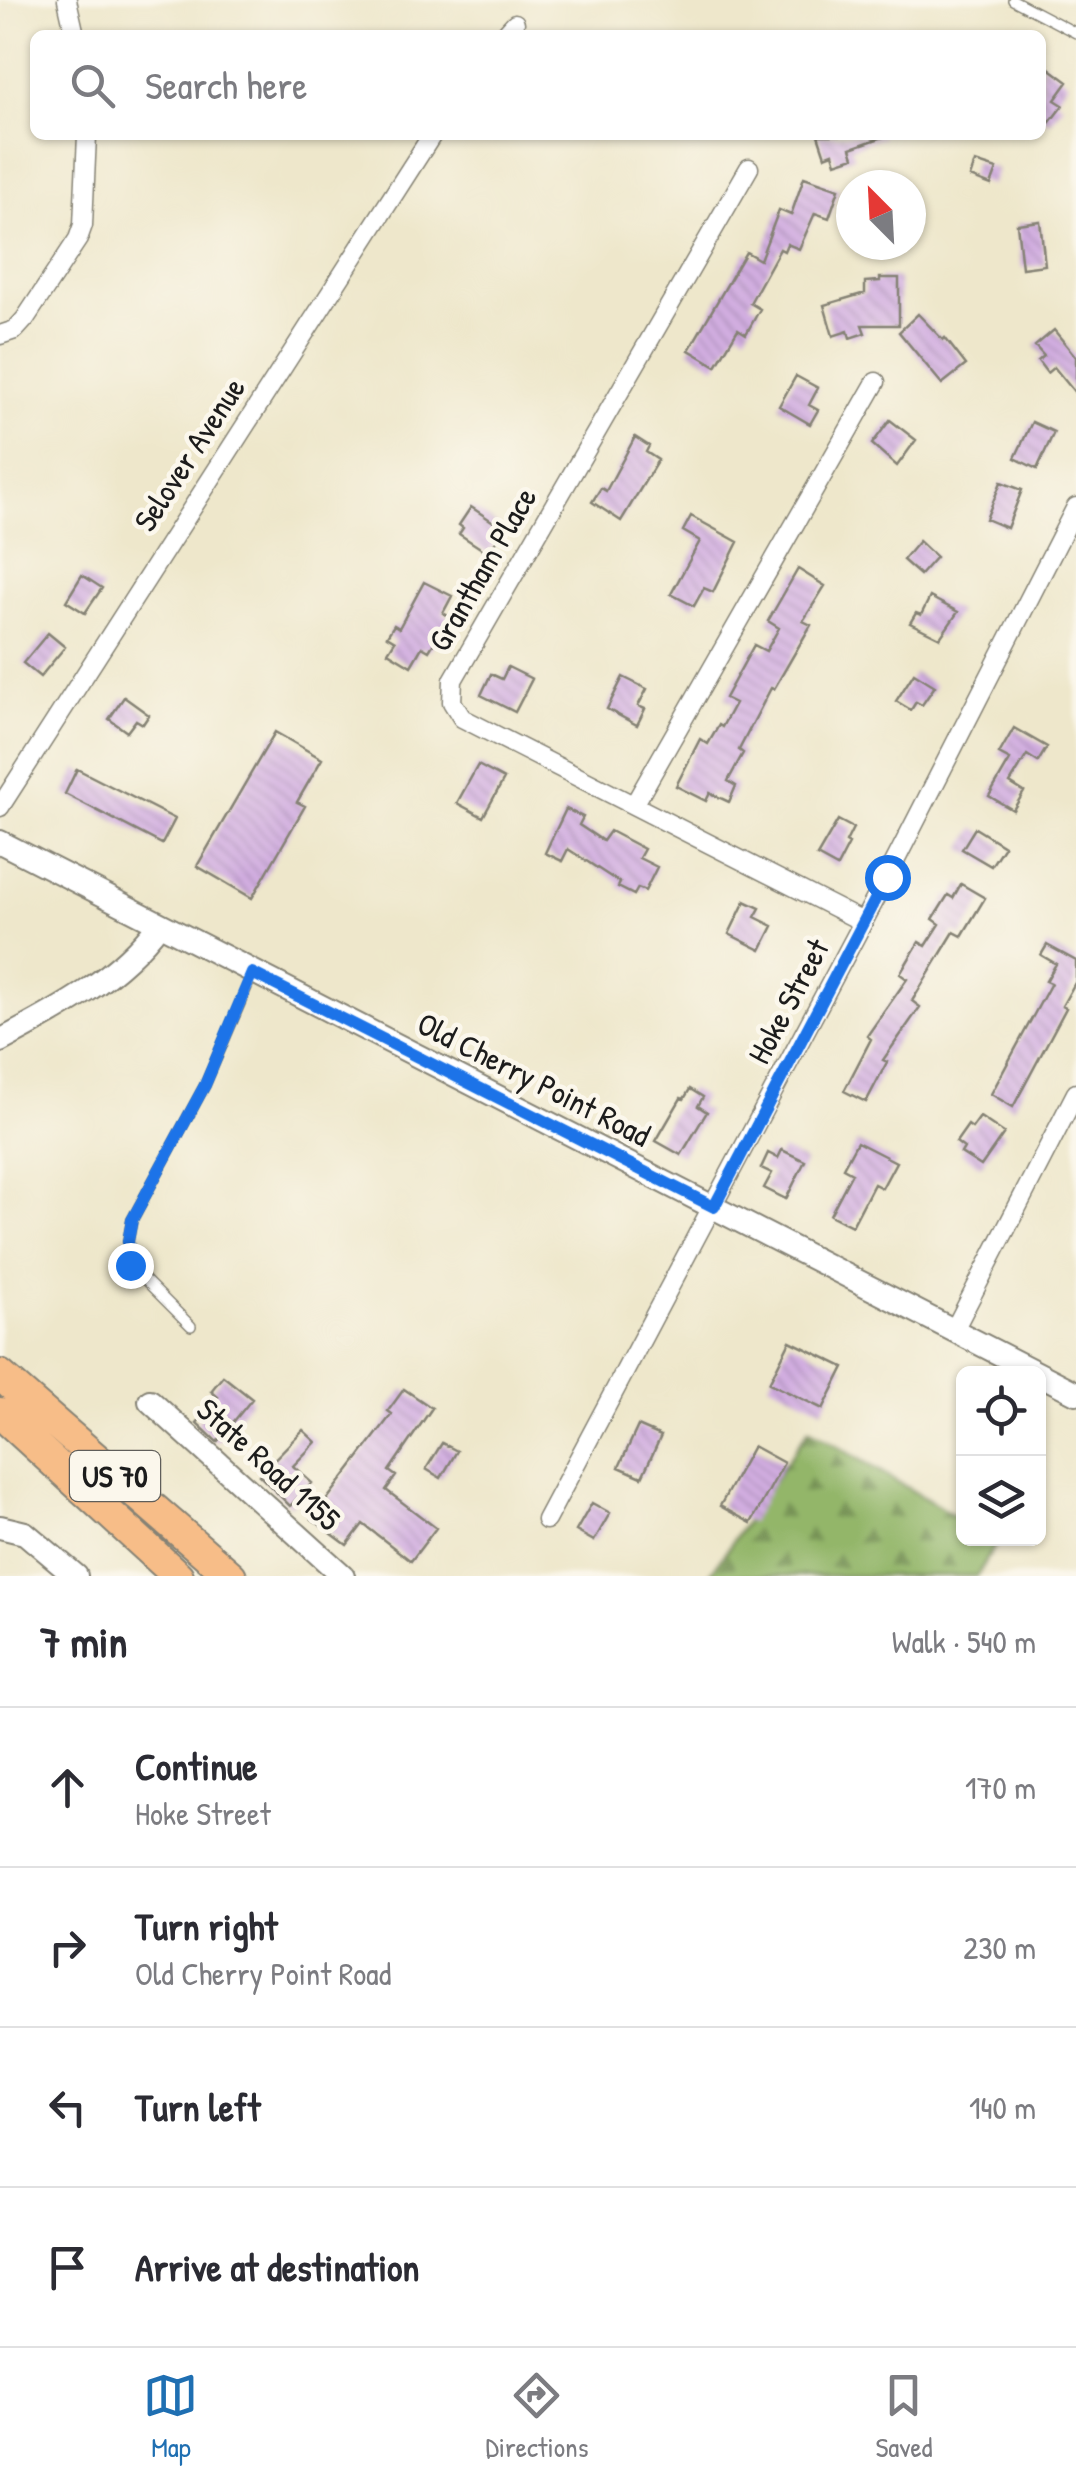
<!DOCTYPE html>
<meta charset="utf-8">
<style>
:root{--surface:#fff;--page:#f7f7f7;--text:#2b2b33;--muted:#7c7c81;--line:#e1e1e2;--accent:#1f6fb2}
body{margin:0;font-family:"Patrick Hand",sans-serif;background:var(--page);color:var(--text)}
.controls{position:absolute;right:30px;bottom:30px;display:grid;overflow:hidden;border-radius:15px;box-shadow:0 2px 8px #0004}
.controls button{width:90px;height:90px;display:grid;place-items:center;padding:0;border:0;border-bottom:2px solid var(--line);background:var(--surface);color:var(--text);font:50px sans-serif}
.compass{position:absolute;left:836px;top:170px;width:90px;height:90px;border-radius:50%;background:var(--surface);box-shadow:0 2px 8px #0004;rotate:336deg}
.stop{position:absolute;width:30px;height:30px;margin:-22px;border:8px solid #1a73e8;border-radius:50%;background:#fff}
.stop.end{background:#1a73e8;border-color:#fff;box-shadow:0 2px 10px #0008}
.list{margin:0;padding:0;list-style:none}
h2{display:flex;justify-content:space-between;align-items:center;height:130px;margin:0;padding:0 40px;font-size:42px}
h2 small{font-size:32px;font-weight:400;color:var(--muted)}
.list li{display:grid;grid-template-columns:65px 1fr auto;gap:30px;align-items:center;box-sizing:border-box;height:160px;padding:0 40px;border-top:2px solid var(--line)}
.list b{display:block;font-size:38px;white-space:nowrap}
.list p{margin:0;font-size:32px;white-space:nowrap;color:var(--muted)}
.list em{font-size:32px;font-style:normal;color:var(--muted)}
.icon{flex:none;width:55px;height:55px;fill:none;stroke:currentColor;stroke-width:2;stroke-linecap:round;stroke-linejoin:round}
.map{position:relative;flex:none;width:1076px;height:1576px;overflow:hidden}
.search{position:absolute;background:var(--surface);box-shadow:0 2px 8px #0004;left:30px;right:30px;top:30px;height:110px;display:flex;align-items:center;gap:25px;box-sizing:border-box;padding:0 35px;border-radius:15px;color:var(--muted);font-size:38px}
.sheet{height:770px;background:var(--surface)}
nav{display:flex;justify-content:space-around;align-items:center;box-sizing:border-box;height:140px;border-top:2px solid var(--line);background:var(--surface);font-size:28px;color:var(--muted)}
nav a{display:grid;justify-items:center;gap:5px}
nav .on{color:var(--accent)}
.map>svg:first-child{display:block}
.forest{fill:url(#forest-firs);stroke:#586942;stroke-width:2.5}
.building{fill:url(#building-back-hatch)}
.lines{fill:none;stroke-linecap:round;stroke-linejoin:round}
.service-casing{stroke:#858274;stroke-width:12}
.minor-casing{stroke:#858274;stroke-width:21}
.tertiary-casing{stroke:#858274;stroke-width:26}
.trunk-casing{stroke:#858274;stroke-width:34}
.service{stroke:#fff;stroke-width:9}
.minor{stroke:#fff;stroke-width:18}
.tertiary{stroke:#fff;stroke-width:22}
.trunk{stroke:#f7bd88;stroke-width:30}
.route{stroke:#1a73e8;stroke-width:12}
.labels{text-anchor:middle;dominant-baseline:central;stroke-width:9;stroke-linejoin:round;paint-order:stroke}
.shield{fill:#fbf7ec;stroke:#5f5e5a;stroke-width:2.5}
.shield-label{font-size:30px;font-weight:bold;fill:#1c1c1c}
.street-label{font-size:32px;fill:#1c1c1c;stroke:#fbf7ec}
</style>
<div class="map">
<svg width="1076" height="1576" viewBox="0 0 1076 1576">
<defs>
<pattern id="forest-firs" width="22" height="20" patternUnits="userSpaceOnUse" patternTransform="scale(2.5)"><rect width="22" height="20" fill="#93b669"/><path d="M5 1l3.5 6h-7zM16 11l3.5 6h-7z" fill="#779356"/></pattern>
<pattern id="building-back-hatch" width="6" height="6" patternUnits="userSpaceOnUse" patternTransform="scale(2.5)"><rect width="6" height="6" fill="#d1ade0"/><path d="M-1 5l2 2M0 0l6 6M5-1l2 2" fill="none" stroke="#b394c0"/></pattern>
</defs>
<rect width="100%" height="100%" fill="#fbf7ec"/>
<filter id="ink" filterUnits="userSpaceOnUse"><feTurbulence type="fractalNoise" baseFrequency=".01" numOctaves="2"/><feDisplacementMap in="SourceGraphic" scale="20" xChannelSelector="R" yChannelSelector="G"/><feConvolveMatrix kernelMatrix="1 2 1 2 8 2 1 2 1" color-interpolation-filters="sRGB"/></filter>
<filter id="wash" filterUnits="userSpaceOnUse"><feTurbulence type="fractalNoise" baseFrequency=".0048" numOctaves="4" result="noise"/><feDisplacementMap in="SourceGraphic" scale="40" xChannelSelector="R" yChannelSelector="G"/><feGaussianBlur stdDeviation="2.25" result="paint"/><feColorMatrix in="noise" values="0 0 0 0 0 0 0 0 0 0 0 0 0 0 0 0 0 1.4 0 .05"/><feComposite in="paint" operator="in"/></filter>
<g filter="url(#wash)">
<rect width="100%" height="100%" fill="#eee7cb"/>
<path class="forest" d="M809 1429 963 1521 964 1538 998 1541 977 1576H709Z"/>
<g id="blocks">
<path class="building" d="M1041 62 1068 82 1055 100 1063 105 1050 122 1041 116Z
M818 135H883V137L851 148 854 157 836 163 833 153 825 156Z
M975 162 997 169 991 185 970 177Z
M804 177 839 189 829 218 815 213 799 249 787 244 784 251 780 249 750 303 760 309 746 334 738 329 716 366 689 350 746 252 760 260 779 210 791 215Z
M1040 221 1045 265 1022 268 1017 224Z
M880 278H899V325H862L865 333 850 338 848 331 833 336 824 305 865 293V282L880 281Z
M918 314 943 340 945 338 966 365 942 384 899 332Z
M1054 330 1076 357V394L1054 367 1047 373 1038 361 1044 356 1035 346Z
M796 376 818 388 809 405 818 410 810 424 779 406Z
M890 420 916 440 897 466 872 444Z
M1032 422 1054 432 1037 469 1015 458Z
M635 437 649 446 646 452 658 460 621 521 592 502 601 488 606 491Z
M1001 482 1022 490 1007 528 986 519Z
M471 507 504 529 488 553 459 534 463 528 459 525Z
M691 516 738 542 713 592 704 588 694 606 671 594 700 541 683 531Z
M919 541 936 557 920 575 903 560Z
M798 569 825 586 803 621 811 625 774 689 771 688 739 750 743 753 728 781 736 786 729 802 710 793 706 801 676 786 700 739 708 744 719 725 722 727 735 703 725 698 754 645 766 651 779 628 768 621Z
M82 575 102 588 85 613 66 601Z
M424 582 452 596 443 613 450 617 429 651 422 647 411 666 388 652 395 641 387 636 394 625 399 628Z
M930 597 958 612 940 638 910 623 916 613 921 615Z
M48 633 65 647 40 677 23 663Z
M508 667 532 679 515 712 481 695 491 674 502 679Z
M914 673 935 686 922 705 916 702 911 710 896 701Z
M623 677 647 689 638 706 645 709 637 725 607 709Z
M124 697 149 715 143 724 136 720 127 732 109 719Z
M1014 728 1047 747 1038 762 1027 755 1010 783 1024 792 1013 810 989 796 1010 760 999 754Z
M275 732 322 759 297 802 305 806 252 898 197 866Z
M478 765 504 779 483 817 457 803Z
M77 769 175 819 162 844 65 794Z
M566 809 583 817 579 825 603 841 610 831 644 849 639 858 657 867 645 891 638 888 634 895 618 887 620 883 568 849 562 861 545 853Z
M838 820 853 828 846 842 849 844 837 867 817 856Z
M975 828 1004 846 991 866 962 849Z
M961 884 985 898 962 936 954 932 912 1001 920 1007 883 1060 887 1062 866 1102 844 1091 871 1039 867 1036 907 979 900 974 919 942 926 946 940 924 933 919 948 895 953 898Z
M745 901 760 908 755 917 773 926 761 950 729 934Z
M1047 945 1076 961V981L1062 1006 1066 1008 1013 1107 991 1094 1051 983 1046 981 1056 964 1041 955Z
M690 1089 703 1097 698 1106 707 1112 681 1155 656 1141 681 1098 684 1099Z
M980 1117 1004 1133 981 1166 961 1153 964 1148 956 1142 968 1125 972 1128Z
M857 1142 896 1162 882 1188 874 1184 852 1226 830 1215 852 1173 843 1168Z
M782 1150 805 1161 786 1199 764 1188 772 1173 761 1168 768 1153 778 1158Z
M790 1341 844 1367 823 1409 769 1383Z
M223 1376 252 1399 217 1442 197 1423 218 1397 211 1391Z
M404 1389 432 1408 389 1471 396 1476 386 1490 436 1528 411 1561 363 1524 347 1545 312 1519 392 1414 388 1411Z
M638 1426 661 1436 642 1477 619 1467Z
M303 1430 316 1442 293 1466 312 1483 290 1506 259 1475Z
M442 1443 457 1451 441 1478 426 1469Z
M753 1446 784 1463 751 1523 720 1506Z
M592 1503 610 1513 594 1541 576 1531Z"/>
</g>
</g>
<g filter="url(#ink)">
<use href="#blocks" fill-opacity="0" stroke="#858274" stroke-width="2.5"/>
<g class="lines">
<defs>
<path id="service" d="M1013 0 1076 33
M191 1326 130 1265 128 1241 132 1220 205 1085 253 973"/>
<path id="minor" d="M67 0 75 35
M504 35 515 23
M749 168 453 680 452 702 462 718 863 922
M0 335 15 330 25 319 78 239 83 225 87 135
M634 805 876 382
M0 807 432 135
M954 1330 1076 1093
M546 1520 887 877 1076 507"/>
<path id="tertiary" d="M0 842 1076 1393
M0 1041C59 1010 119 978 159 924
M150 1401 343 1576
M0 1527 25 1533 76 1576"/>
<path id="trunk" d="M0 1375 231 1576
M0 1413 178 1576"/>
</defs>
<use href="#service" class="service-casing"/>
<use href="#minor" class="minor-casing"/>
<use href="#tertiary" class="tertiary-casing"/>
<use href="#trunk" class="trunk-casing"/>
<use href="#service" class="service"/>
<use href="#minor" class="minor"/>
<use href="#tertiary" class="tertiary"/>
<use href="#trunk" class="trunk"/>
</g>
</g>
<g class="lines" filter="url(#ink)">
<path class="route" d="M130 1265 128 1241 132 1220 205 1085 252 973 714 1207 887 877"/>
</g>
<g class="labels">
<rect class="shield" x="70" y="1451" width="90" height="50" rx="8"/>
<g class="shield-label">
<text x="115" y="1476">US 70</text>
</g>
<g class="street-label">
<text transform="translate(189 454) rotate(-57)">Selover Avenue</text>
<text transform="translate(482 569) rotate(-60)">Grantham Place</text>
<text transform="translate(788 1001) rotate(-62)">Hoke Street</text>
<text transform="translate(534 1079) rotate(27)">Old Cherry Point Road</text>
<text transform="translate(269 1464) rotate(42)">State Road 1155</text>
</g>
</g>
</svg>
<div class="controls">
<button><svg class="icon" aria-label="locate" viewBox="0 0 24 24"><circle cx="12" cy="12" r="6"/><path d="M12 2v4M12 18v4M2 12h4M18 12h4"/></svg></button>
<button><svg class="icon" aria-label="layers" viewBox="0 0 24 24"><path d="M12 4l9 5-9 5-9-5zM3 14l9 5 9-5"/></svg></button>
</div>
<svg class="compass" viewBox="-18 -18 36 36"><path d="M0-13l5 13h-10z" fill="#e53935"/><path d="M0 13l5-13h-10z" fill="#7c7c81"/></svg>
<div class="stop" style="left:887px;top:877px"></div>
<div class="stop end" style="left:130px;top:1265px"></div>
<div class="search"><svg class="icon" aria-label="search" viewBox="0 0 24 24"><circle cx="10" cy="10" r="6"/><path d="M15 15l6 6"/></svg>Search here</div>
</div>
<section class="sheet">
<h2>7 min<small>Walk · 540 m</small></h2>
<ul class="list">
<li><svg class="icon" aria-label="ahead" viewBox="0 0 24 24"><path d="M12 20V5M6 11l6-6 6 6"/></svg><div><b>Continue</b><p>Hoke Street</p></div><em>170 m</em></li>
<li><svg class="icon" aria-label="right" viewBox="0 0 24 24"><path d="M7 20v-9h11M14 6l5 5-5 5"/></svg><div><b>Turn right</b><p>Old Cherry Point Road</p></div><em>230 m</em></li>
<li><svg class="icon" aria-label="left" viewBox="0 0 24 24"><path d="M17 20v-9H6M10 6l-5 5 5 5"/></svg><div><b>Turn left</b></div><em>140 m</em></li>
<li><svg class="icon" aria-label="arrive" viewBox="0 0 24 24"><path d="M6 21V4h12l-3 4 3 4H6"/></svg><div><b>Arrive at destination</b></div></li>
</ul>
</section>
<nav>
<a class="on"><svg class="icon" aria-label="map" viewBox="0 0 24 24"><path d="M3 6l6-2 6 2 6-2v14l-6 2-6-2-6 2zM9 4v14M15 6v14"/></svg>Map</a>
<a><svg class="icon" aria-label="directions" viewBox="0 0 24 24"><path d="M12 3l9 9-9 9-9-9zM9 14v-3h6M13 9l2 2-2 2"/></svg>Directions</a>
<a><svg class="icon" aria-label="saved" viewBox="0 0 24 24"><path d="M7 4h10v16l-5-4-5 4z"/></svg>Saved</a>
</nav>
